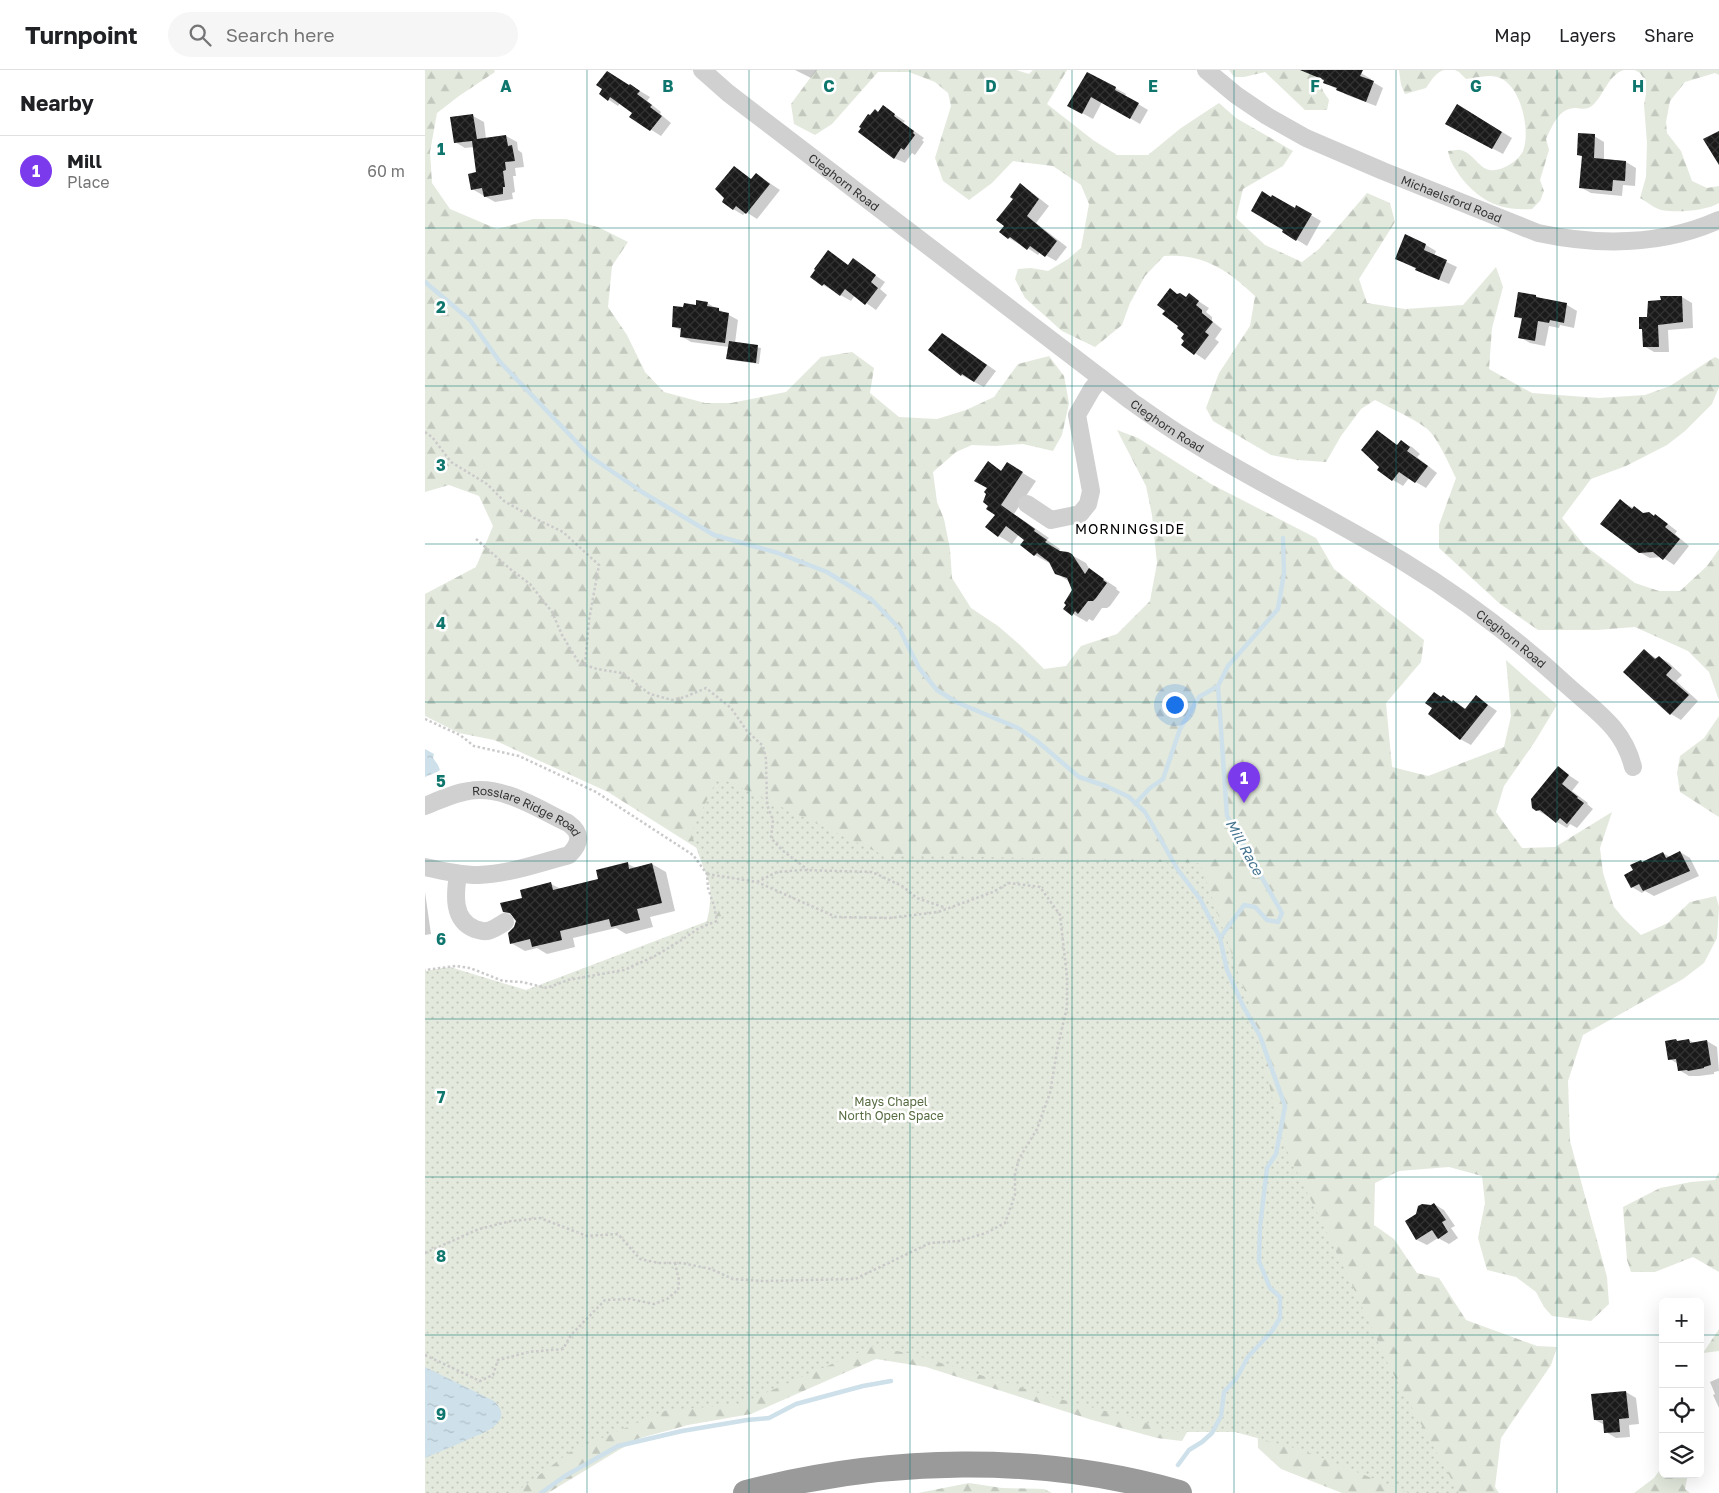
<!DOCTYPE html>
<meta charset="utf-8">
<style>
:root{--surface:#fff;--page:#f6f6f6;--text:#202124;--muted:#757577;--line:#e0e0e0;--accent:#7c3aed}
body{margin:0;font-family:"Golos Text",sans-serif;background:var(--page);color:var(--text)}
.controls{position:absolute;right:15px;bottom:15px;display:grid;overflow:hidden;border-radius:8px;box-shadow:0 5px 20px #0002}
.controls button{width:45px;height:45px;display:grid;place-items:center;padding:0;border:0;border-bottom:1px solid var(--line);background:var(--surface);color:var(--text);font:25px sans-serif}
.you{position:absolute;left:749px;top:634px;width:18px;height:18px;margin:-12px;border:4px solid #fff;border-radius:50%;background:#1a73e8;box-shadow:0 0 0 8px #1a73e833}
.badge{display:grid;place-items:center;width:32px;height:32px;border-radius:50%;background:var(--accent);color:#fff;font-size:16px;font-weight:700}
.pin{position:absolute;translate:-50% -41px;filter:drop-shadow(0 1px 2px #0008)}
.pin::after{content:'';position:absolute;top:26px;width:18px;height:15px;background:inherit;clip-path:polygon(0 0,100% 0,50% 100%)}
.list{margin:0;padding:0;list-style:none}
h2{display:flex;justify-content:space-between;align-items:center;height:65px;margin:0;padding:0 20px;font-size:21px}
h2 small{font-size:16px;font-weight:400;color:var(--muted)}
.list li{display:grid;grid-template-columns:32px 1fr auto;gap:15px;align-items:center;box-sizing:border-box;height:70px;padding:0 20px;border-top:1px solid var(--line)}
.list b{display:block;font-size:19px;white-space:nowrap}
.list p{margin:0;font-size:16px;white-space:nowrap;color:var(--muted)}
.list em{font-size:16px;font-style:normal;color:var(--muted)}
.icon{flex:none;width:28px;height:28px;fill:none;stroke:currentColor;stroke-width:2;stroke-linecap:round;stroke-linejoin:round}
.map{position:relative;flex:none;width:1294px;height:1423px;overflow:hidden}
header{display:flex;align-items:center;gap:30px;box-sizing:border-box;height:70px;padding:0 25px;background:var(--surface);border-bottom:1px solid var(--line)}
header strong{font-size:24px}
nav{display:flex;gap:28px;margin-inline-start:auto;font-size:18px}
.search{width:350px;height:45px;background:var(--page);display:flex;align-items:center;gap:12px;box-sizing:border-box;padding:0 18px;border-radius:28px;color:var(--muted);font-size:19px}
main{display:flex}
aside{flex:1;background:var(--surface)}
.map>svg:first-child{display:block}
.forest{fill:url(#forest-firs)}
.park{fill:url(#park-dots)}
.water{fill:url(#water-ripples)}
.shadow{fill:#0003}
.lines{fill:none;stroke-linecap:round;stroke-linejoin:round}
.stream{stroke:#cee0ea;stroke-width:4.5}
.building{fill:url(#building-cross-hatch)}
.path{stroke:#cacaca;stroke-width:2.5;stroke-dasharray:2.5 2.5;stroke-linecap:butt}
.minor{stroke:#d0d0d0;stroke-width:18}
.highway{stroke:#9a9a9a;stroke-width:26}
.grid{fill:none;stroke:#0f766e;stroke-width:1;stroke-opacity:0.55}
.labels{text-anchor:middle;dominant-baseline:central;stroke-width:5;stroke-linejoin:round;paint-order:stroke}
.street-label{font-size:12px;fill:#333;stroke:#fff}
.park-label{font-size:12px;fill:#576c42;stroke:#fff}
.neighbourhood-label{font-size:14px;letter-spacing:1px;fill:#000;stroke:#fff}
.water-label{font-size:14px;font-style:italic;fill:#457490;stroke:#fff}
.grid-label{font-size:16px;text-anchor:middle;font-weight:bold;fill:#0f766e;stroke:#fff;stroke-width:5;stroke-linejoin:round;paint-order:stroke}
</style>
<header>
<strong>Turnpoint</strong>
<div class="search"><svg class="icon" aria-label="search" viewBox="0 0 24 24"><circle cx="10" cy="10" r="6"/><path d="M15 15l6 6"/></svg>Search here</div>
<nav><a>Map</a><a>Layers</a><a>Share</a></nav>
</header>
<main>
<aside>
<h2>Nearby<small></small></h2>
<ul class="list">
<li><span class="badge">1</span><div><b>Mill</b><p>Place</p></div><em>60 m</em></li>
</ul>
</aside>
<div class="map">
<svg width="1294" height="1423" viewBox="0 0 1294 1423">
<defs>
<pattern id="forest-firs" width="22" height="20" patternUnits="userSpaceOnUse" patternTransform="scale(1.25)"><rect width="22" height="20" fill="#e3e9dd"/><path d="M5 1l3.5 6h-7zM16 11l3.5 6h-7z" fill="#c3c8be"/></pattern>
<pattern id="park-dots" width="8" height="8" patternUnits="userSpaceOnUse" patternTransform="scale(1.25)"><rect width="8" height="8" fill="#e3e9dd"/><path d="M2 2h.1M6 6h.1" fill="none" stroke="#c3c8be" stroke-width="1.8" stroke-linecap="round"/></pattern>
<pattern id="water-ripples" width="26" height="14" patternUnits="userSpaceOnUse" patternTransform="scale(1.25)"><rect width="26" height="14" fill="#cee0ea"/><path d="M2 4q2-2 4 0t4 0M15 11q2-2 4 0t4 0" fill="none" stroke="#b1c1c9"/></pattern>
<pattern id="building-cross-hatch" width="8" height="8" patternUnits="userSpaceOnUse" patternTransform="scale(1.25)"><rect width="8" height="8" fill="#1a1a1a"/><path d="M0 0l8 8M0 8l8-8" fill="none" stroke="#333"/></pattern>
</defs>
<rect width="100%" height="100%" fill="#fff"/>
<path class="forest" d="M0 0H69L70 2 34 26 12 43 5 82 7 113 25 139 72 159 108 149H141L173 157 203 172 187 196 183 237 202 265 220 302 239 322 280 333H306L361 322 396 287 427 282 449 298 445 323 474 347 512 349 541 340 569 327 593 294 624 286 639 306 644 333 637 365 628 381 598 374 570 376 547 375 531 382 508 402 512 432 519 449 525 479 527 508 546 538 573 556 595 575 619 599 641 596 656 576 692 564 725 531 732 493 727 445 721 416 692 360 713 368 786 414 891 468 909 499 999 570 996 592 961 633 967 697 1003 706 1079 677 1086 646 1081 590 1132 635 1109 673 1079 716 1071 742 1097 778 1130 777 1187 742 1175 778 1178 803 1189 837 1199 849 1216 865 1243 853 1265 832 1291 826 1294 837 1292 868 1279 893 1258 909 1158 965 1143 1011 1145 1071 1182 1207 1184 1234 1166 1251 1127 1246 1119 1237 1111 1222 1091 1207 1062 1200 1053 1168 1060 1133 1057 1106 1024 1097 974 1101 950 1113 949 1155 969 1169 992 1203 1014 1208 1041 1250 1112 1276 1132 1277 1126 1295 1076 1368 1070 1417 1074 1423H917L856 1399 833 1378 832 1330 782 1327 757 1371 732 1368 667 1350 501 1297 451 1289 326 1344 263 1355 212 1369 123 1423H60L94 922 120 925 279 861C289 828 286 814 278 782L183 722 69 670 34 663 0 646V524L51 497 68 456 54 426 24 415 0 422Z
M391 0H591L604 4 608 0H642L622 34 668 70 692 85H723L756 58 794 33 811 48 868 81 858 96 818 119 811 148 840 175 877 192 894 179 942 123 965 133 970 152 934 209 942 233 980 239 1038 235 1071 197 1078 217 1067 258 1064 299 1107 323 1174 328 1220 325 1245 316 1290 287 1294 289V317L1287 334 1260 361 1242 375 1201 396 1166 409 1137 448 1159 475 1210 513 1234 521H1255L1282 496 1294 479V630L1284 602 1263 581 1210 557 1172 560H1113L1074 533 1014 478V455L1031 408C1025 396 1012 366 1001 358 986 347 967 339 950 330L936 339 916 366 901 392 872 390 846 385 788 351 781 338 794 303 825 256 830 226C803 200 778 183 739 186L720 206 705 233 697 255 670 277 637 261 600 228 590 209 593 199 606 198 623 201 643 189 656 178 664 134 656 115 628 96 588 91 567 113 544 130 518 111 510 88 526 36 523 23 510 12 484 2H453L407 54 390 65 369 54 366 34Z
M804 0H891L898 21 904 30 902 40H880L840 2 819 7H809Z
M974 0H1019C1010 3 1006 11 1001 18L980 24 976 15Z
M1030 0H1199C1183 5 1179 25 1168 35 1161 41 1157 38 1149 38 1133 39 1127 57 1121 69L1124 80 1115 110 1119 121 1115 131 1107 139C1075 141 1054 131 1035 106 1029 97 1025 92 1023 81 1027 81 1032 79 1035 80 1049 82 1055 103 1070 100 1080 99 1094 90 1098 81 1106 61 1096 13 1072 7 1062 4 1052 8 1041 9L1034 2Z
M1210 0H1294V5L1290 3 1260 12 1245 31 1241 52 1242 63 1256 81 1267 111 1282 118 1294 116V133C1281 141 1251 143 1236 140 1229 138 1222 132 1215 128L1221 107 1222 73 1219 35 1221 24V12L1215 3Z
M1294 646V747L1255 722 1252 703 1255 686 1279 668Z
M1294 1102V1202L1268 1187 1230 1202H1206L1202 1190 1198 1137 1235 1118 1266 1112 1290 1110Z
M1294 1259V1281L1278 1283Z
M1238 1395V1404H1263L1260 1419 1265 1423H1209L1229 1408Z
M544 1413 577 1418 619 1419 627 1423H493Z"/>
<path class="park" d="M293 707 456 784 775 793 824 933 859 1075 922 1204 964 1296 1034 1423H984L877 1380 810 1362H743L711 1349 627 1327 483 1283 446 1277 313 1335 242 1340 145 1382 90 1423H0V901L25 897 101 920 296 846 266 763Z"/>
<path class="water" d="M0 679 9 684 8 688 13 695 15 700 12 702 0 707Z
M0 1297 69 1331C92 1353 55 1364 40 1371 27 1377 13 1382 0 1388Z"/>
<path class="shadow" d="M370 0H392L386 8Z
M895 0H925L936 3 946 9V11L958 18 951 36 922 25 899 12 900 11 892 7Z
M663 3 701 24 700 26 723 40 715 54 677 32 668 49 644 36Z
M205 15 225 27 222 31 236 42 235 44 246 53 236 66 214 52 208 43 195 33 193 36 175 24Z
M458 37 480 51 478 53 499 68 497 70 499 72 490 85 487 83 480 93 469 88 446 47 454 43Z
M1043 41 1087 68 1078 84 1032 60Z
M48 46 59 52 61 69 81 66 92 72 93 80 97 83 99 97 90 98 91 106H88L90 122 87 123 88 129 70 132 47 119 52 103 49 77 40 78 30 72Z
M1169 66 1179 72V90L1201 92 1211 98 1210 116 1198 115 1197 126 1166 123 1155 117 1158 87 1154 85Z
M309 98 327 110 331 104 355 120 332 149 321 142 318 145 308 139 301 128Z
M595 115 605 121 624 136 611 153 642 177 631 191 615 182 613 185 595 173 594 174 584 168 581 156Z
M872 137 896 151 882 176 859 162Z
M1001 175 1011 181 1009 186 1032 197 1024 214 1002 205 971 188Z
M403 182 424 196 428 190 460 212 455 219 462 225 451 240 430 225 426 231 398 215Z
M753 225 761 228 764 225 784 238 781 242 787 247V251L797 259 790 269 794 272 780 290 758 275 761 270V263Z
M1111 226 1118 230 1142 235 1152 241 1149 258 1135 255 1134 258 1124 256 1120 276 1105 273 1095 267 1098 250 1090 246Z
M1257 227 1267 233 1268 258 1243 260 1244 282H1229L1219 276 1218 260 1215 258 1223 248Z
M282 233 313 250 310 273 336 278 334 294 306 290 303 289 304 277 266 272 256 266 257 261 248 256 259 238Z
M527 270 571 301 559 317 536 305Z
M952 361 973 376 976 372 987 377 995 384 992 387 1012 403 1001 418 984 408 978 416 968 410Z
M563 393 577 401 596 402 611 411 589 444 624 468 622 470 635 479 634 481 643 483 661 493 665 500 692 518 691 519 695 522 685 536 682 538H677L668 551 664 549 662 552 648 544 649 520 645 512 631 503 625 492 624 493 610 485 597 475 601 469 594 464 587 474 574 466 571 445 565 436Z
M1195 431 1220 444 1230 447 1231 445 1252 461 1250 464 1264 476 1249 495 1237 487 1225 488 1214 482Z
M1220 581 1232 589 1234 587 1244 593 1257 605 1251 611 1273 631 1256 650 1246 644 1200 602Z
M1018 626 1041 639 1052 627 1072 641 1046 675 1035 669 1017 628Z
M1133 698 1154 712 1147 721 1163 733 1162 734 1168 739 1152 758 1145 754 1142 758 1112 740Z
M1255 782 1265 788 1274 806 1229 826 1220 821 1217 823 1207 817 1209 800 1216 791 1218 793 1238 783 1245 787Z
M203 794 211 798 227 794 241 802 250 841 225 847 228 857 201 864 191 858 148 868 150 877 122 884 112 878 100 881 86 873 92 851 90 847 79 841 126 814 136 819 174 810Z
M0 822 6 864 0 865Z
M1251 970 1254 972 1264 970 1269 973 1282 971 1292 977 1294 1001 1289 1002V1004L1274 1006H1264L1254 1000 1253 994 1245 989Z
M1009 1134 1019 1140 1030 1156 1026 1158 1033 1168 1024 1174 1013 1168 1002 1175 992 1170 981 1151Z
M1294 1308V1338L1288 1325 1290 1324 1285 1312Z
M1201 1322 1211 1328 1214 1354 1204 1355 1205 1367 1191 1368 1181 1362 1180 1355 1170 1350 1168 1325Z"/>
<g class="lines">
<path class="stream" d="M0 212 45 250 75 292 166 387 217 422 289 465 353 483 402 502 447 530 474 558 494 598 512 620 531 632 593 658 612 671 654 707 681 716 704 727 720 742 753 800 775 829 795 868 802 900 818 936 835 966 860 1036 851 1084 842 1098 835 1157 834 1191 845 1218 855 1227V1248L847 1261 823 1287 811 1309 799 1322 796 1346 787 1363 777 1372 764 1380 753 1395
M793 616 802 746 857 843 853 852 842 850 830 837 819 835 795 868
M710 734 725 718 738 709 755 659 774 627 793 616 803 596 853 539 859 503 858 468
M116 1423 140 1406 193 1376 257 1361 322 1350 344 1348 371 1334 438 1316 466 1311"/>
</g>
<path class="building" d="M875 0H938L935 6 949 11 941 32 911 20 912 18 898 13 899 10Z
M182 1 204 15 205 14 215 21 212 24 227 35 225 37 237 46 225 61 204 47 207 43 185 27 183 31 174 24 177 19 171 15Z
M662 2 691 17 690 20 714 33 705 49 666 27 657 44 642 36Z
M1032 34 1077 62 1067 79 1020 54Z
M458 35 470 44 469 46 489 61 488 63 490 65 479 80 476 78 469 89 433 62 436 58 434 57 443 44 445 45 450 39 453 42Z
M48 44 52 69 81 65 83 76 87 75 90 91 80 92 81 100 78 101 80 117H78V124L59 127 57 118 46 120 43 104 51 102 47 71 29 73 25 47Z
M1294 61V95L1278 69Z
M1153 63 1170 64 1169 88 1201 91 1200 111 1188 110 1187 121 1154 118 1157 86 1152 85Z
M309 96 326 109 331 103 345 114 321 144 311 136 308 140 297 132 299 128 290 119Z
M595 113 614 129 602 146 632 171 620 187 605 176 602 180 585 167 583 169 574 162 579 156 571 150 588 129 585 127Z
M837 121 846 127 847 125 870 138 871 135 887 144 871 171 857 162 858 160 826 141Z
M980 164 1001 174 999 180 1022 190 1014 210 990 200 991 198 970 189Z
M403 180 423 195 428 188 451 205 446 212 453 218 440 235 420 219 415 226 399 214 397 216 385 207 390 200 389 199Z
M745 218 752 224 755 223 761 227 764 223 774 231 771 235 777 240V243L788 252 780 262 784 265 769 285 756 275 759 271 756 268 759 264 752 258 753 256 737 244 740 241 732 235Z
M1093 222 1111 225V227L1142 233 1139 253 1125 250 1124 253 1113 251 1110 271 1093 268 1097 248 1089 247Z
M1235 226H1257L1258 252 1233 255 1234 277H1218L1217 259H1214V247H1222L1223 231 1236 230Z
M271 230 283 232 282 236 294 238V241L304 243 300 273 255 267 256 258 247 257 248 236 258 237 259 233 271 235Z
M517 263 562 295 549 312 537 304 536 306 503 280Z
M304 271 333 275 331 293 301 289Z
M952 360 972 375 976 370 985 377 982 381 1003 396 990 413 974 402 967 411 952 400 954 397 936 380Z
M563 391 576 401 582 392 598 402 576 435 610 459 609 461 622 470 620 472 635 481 643 482 647 484 660 504 664 498 679 509 678 510 682 513 671 528 668 531H663L653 544 650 541 647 546 638 539 641 535 639 533 647 520 642 508 630 504 624 492 612 483 609 486 595 475 599 470 581 456 573 467 560 457 570 445 561 439 563 436 558 432 561 424 559 422 562 418 549 411Z
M1195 429 1207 439 1209 436 1218 443 1224 442 1229 446 1230 444 1243 454 1240 457 1255 469 1238 490 1228 482 1214 483 1175 454Z
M1219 579 1230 589 1234 586 1247 598 1241 605 1264 625 1245 645 1198 602Z
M1009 622 1016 627 1018 625 1027 632 1028 630 1040 639 1051 625 1063 635 1035 670 1003 644 1007 638 1000 633Z
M1133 696 1144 705 1137 714 1153 727 1152 728 1159 733 1142 754 1135 748 1131 753 1115 740 1111 741 1107 738 1106 729Z
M1255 781 1265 801 1218 821 1214 814 1206 818 1199 805 1208 800 1205 795 1216 790 1217 792 1238 782 1241 788Z
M203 792 204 799 227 793 237 833 212 839 215 850 186 857 184 849 135 861 137 870 107 877 105 869 85 874 83 863 89 857 91 851 85 843 78 842 75 833 97 828 95 820 126 812 128 820 173 809 171 800Z
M1251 969 1252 971 1264 969 1265 973 1282 970 1286 995 1279 997V998L1263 1001 1262 1000 1253 1001 1251 989 1243 990 1240 971Z
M1009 1133 1021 1150 1017 1152 1023 1162 1013 1169 1007 1160 991 1170 980 1151 991 1144 993 1136 997 1134 1006 1135Z
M1201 1321 1204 1348 1194 1349 1195 1362 1179 1363 1178 1350H1169L1166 1324Z"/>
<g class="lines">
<path class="path" d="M0 362 7 367 26 392 62 414 79 431 107 447 138 462 174 495 164 550 160 595
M51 469 84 498 105 514 127 542 137 565 154 593 172 599 197 603 225 624 247 630 260 627 281 618 306 638 322 661 338 676 341 689 342 735 348 750 346 768 357 780 383 800
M0 649 35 665 49 676 94 686 171 722 268 785 282 804 283 818 289 836 292 851 274 858 258 869 230 886 199 900 143 910 122 918 97 912 78 911 45 898 31 896 0 900
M332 812 352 802 377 800 447 802 477 816 492 828 521 838
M0 1183 54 1159 86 1151 115 1148 162 1166 193 1164 215 1189 234 1193H257L286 1199 308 1209 339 1211 430 1209 505 1173 534 1171 561 1163 580 1153 590 1125V1103L594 1089 612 1059 625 1023 633 975 642 937V907L635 845 615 817 584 813 568 822 513 842 465 848 411 847 332 812 282 804
M0 1285 55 1311 68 1305 73 1290 104 1282 138 1279 146 1265 180 1230 205 1229 229 1234 242 1229 253 1220 254 1210 250 1193"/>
<g class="minor">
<path id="s1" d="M277 0 303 23 706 331C723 343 741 356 759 367 830 412 907 448 979 492 1038 528 1093 570 1144 617 1172 642 1199 659 1208 697"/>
<path id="s2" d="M781 0 811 25 842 46 881 68 958 101 1113 163C1174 176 1236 176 1294 150"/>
<path d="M602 434 626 450 655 444 663 434 666 421 652 345 667 319 676 308"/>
<path id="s3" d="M0 736C14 730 29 723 44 721 78 715 113 739 143 753 157 763 156 773 144 785 115 793 84 804 53 805 36 805 17 801 0 797"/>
<path d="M33 804C30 824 27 850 50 859 54 860 58 862 62 861 68 860 75 855 80 852"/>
</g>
<path class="highway" d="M321 1423C460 1387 615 1383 754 1423"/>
</g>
<path class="grid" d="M162 0V1423M324 0V1423M485 0V1423M647 0V1423M809 0V1423M971 0V1423M1132 0V1423M0 158H1294M0 316H1294M0 474H1294M0 632H1294M0 791H1294M0 949H1294M0 1107H1294M0 1265H1238M1275 1265H1294"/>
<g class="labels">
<g class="street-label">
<text stroke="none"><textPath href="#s1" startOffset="181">Cleghorn Road</textPath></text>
<text stroke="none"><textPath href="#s2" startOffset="279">Michaelsford Road</textPath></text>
<text stroke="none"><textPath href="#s1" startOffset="586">Cleghorn Road</textPath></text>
<text stroke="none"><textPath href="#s1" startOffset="991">Cleghorn Road</textPath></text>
<text stroke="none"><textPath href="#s3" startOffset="109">Rosslare Ridge Road</textPath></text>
</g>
<g class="park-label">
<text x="466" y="1031">Mays Chapel<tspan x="466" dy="14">North Open Space</tspan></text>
</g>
<g class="neighbourhood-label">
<text x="705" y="458">MORNINGSIDE</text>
</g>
<g class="water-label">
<text transform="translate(820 777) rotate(61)">Mill Race</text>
</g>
</g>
<g class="grid-label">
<text x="81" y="22">A</text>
<text x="243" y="22">B</text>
<text x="404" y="22">C</text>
<text x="566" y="22">D</text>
<text x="728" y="22">E</text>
<text x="890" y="22">F</text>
<text x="1051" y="22">G</text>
<text x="1213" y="22">H</text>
<text x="16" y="85">1</text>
<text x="16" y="243">2</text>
<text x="16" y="401">3</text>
<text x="16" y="559">4</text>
<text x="16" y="717">5</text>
<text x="16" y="875">6</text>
<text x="16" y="1033">7</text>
<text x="16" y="1192">8</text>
<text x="16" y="1350">9</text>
</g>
</svg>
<div class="controls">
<button>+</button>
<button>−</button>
<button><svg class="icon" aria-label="locate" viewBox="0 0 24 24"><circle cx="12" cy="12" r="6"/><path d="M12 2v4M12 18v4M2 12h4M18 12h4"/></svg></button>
<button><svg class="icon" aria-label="layers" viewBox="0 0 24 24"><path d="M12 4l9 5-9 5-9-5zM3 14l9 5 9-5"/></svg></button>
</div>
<div class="you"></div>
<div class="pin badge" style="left:819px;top:733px">1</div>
</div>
</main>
